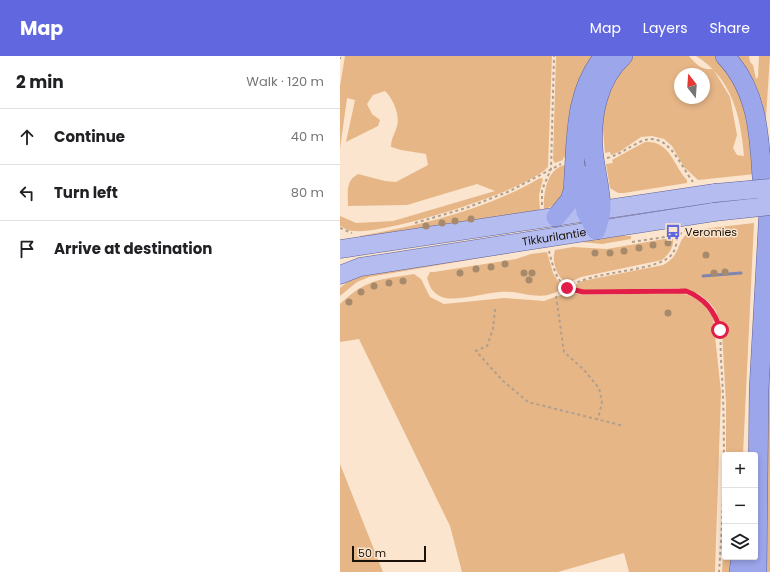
<!DOCTYPE html>
<meta charset="utf-8">
<style>
:root{--surface:#fff;--page:#f6f6f6;--text:#202124;--muted:#757577;--line:#e0e0e0;--accent:#6067df}
body{margin:0;font-family:Poppins,sans-serif;background:var(--page);color:var(--text)}
.controls{position:absolute;right:12px;bottom:12px;display:grid;overflow:hidden;border-radius:4px;box-shadow:0 2px 6px #0003}
.controls button{width:36px;height:36px;display:grid;place-items:center;padding:0;border:0;border-bottom:1px solid var(--line);background:var(--surface);color:var(--text);font:20px sans-serif}
.compass{position:absolute;left:334px;top:12px;width:36px;height:36px;border-radius:50%;background:var(--surface);box-shadow:0 2px 6px #0003;rotate:343deg}
.scale{position:absolute;left:12px;bottom:10px;width:74px;box-sizing:border-box;padding-left:4px;border:2px solid #1a1108;border-top:0;font-size:11px;line-height:14px;white-space:nowrap;color:#1a1108;-webkit-text-stroke:3px #fbe5cf;paint-order:stroke}
.stop{position:absolute;width:12px;height:12px;margin:-9px;border:3px solid #e11d48;border-radius:50%;background:#fff}
.stop.end{background:#e11d48;border-color:#fff;box-shadow:0 1px 4px #0008}
.list{margin:0;padding:0;list-style:none}
h2{display:flex;justify-content:space-between;align-items:center;height:52px;margin:0;padding:0 16px;font-size:17px}
h2 small{font-size:13px;font-weight:400;color:var(--muted)}
.list li{display:grid;grid-template-columns:26px 1fr auto;gap:12px;align-items:center;box-sizing:border-box;height:56px;padding:0 16px;border-top:1px solid var(--line)}
.list b{display:block;font-size:15px;white-space:nowrap}
.list em{font-size:13px;font-style:normal;color:var(--muted)}
.icon{flex:none;width:22px;height:22px;fill:none;stroke:currentColor;stroke-width:2;stroke-linecap:round;stroke-linejoin:round}
.map{position:relative;flex:none;width:430px;height:516px;overflow:hidden}
header{display:flex;align-items:center;gap:24px;box-sizing:border-box;height:56px;padding:0 20px;background:var(--accent);color:#fff}
header strong{font-size:19px}
nav{display:flex;gap:22px;margin-inline-start:auto;font-size:14px}
main{display:flex}
aside{flex:1;background:var(--surface)}
.map>svg:first-child{display:block}
.green{fill:#e6b687;fill-rule:evenodd}
.lines{fill:none;stroke-linecap:round;stroke-linejoin:round}
.stream{stroke:#8085ae;stroke-width:3}
.primary-casing{stroke:#5f6398;stroke-width:19}
.trunk-casing{stroke:#5f6398;stroke-width:20}
.path{stroke:#b19f8e;stroke-width:2;stroke-dasharray:3 3;stroke-linecap:butt}
.primary{stroke:#b5bcf0;stroke-width:18}
.trunk{stroke:#9ca6eb;stroke-width:19}
.primary-bridge-casing{stroke:#5f6398;stroke-width:19;stroke-linecap:butt}
.primary-bridge{stroke:#b5bcf0;stroke-width:18}
.tree{fill:#a78a6b}
.route{stroke:#e11d48;stroke-width:5}
.labels{text-anchor:middle;dominant-baseline:central;stroke-width:3;stroke-linejoin:round;paint-order:stroke}
.poi-label{font-size:11px;fill:#1a1108;stroke:#fbe5cf;text-anchor:start}
.street-label{font-size:11px;fill:#1a1108;stroke:#fbe5cf}
</style>
<header>
<strong>Map</strong>
<nav><a>Map</a><a>Layers</a><a>Share</a></nav>
</header>
<main>
<aside>
<h2>2 min<small>Walk · 120 m</small></h2>
<ul class="list">
<li><svg class="icon" aria-label="ahead" viewBox="0 0 24 24"><path d="M12 20V5M6 11l6-6 6 6"/></svg><div><b>Continue</b></div><em>40 m</em></li>
<li><svg class="icon" aria-label="left" viewBox="0 0 24 24"><path d="M17 20v-9H6M10 6l-5 5 5 5"/></svg><div><b>Turn left</b></div><em>80 m</em></li>
<li><svg class="icon" aria-label="arrive" viewBox="0 0 24 24"><path d="M6 21V4h12l-3 4 3 4H6"/></svg><div><b>Arrive at destination</b></div></li>
</ul>
</aside>
<div class="map">
<svg width="430" height="516" viewBox="0 0 430 516">
<rect width="100%" height="100%" fill="#fbe5cf"/>
<path class="green" d="M5 0H212L208 111C186 135 48 178 14 175 9 175 5 173 0 170V160L16 167 53 165 155 135 137 128 67 149 8 150C8 137 5 125 18 118L45 125 56 126 88 109 86 98 61 94 51 91C51 82 55 78 57 70 60 58 53 43 45 35L33 39 27 48 32 58 40 64 38 70 6 86 15 44 7 42 0 93V30Z
M216 0H255C230 40 227 54 226 101L223 102V104L215 107 213 104Z
M291 0H349C357 9 361 14 373 13L390 41 397 79 393 92 397 99 404 100C401 61 392 22 356 0H376L381 4 409 56 415 118 358 124 344 111 332 90 324 83 312 80 301 81 279 96 271 99 270 96 265 97 261 52 264 38ZM340 18H364V42H340Z
M391 0H409L410 6 413 9 416 23 418 21 419 0H430L425 76Z
M305 86C330 84 333 109 347 124V127L284 137H278L270 132 266 108 273 107 272 104Z
M227 109C227 130 227 145 204 154 203 138 207 110 227 109Z
M200 122 203 123 199 139 200 156 21 185 20 180C82 169 145 154 200 122Z
M414 167 403 399H386V348L382 275 376 255 370 247 359 238 339 232 250 234H241L234 230 242 225 323 209C345 197 333 183 354 174Z
M270 179 291 180V183L262 188 231 185Z
M324 183H333C334 192 328 199 322 204L241 221 228 227C217 223 211 205 215 194L233 191 267 193Z
M181 195 29 221 17 226 0 240V232L13 221 23 217Z
M207 196 213 217 221 230 220 234C198 247 183 234 160 236 143 237 117 246 102 241 92 237 90 231 87 222L90 216H94L176 203 191 198Z
M74 218 81 223 90 241 104 248 164 242 204 245 229 236 243 239 339 237C355 239 365 248 373 261L381 336 375 516H289L284 497 218 516H122L110 470 19 283 0 286V248C28 222 39 224 74 218Z
M430 234V516H423Z
M0 408 43 516H0Z
M385 472V501H396L395 516H382Z"/>
<g class="lines">
<path class="stream" d="M363 220 401 217"/>
<defs>
<g id="primary">
<path d="M0 193 375 137"/>
<path id="s1" d="M0 219 20 211 374 156"/>
</g>
<path id="trunk" d="M385 0C424 41 419 97 424 149
M240 118 246 156 256 174
M216 161 230 144 233 135C237 88 232 39 264 0
M256 174C258 167 261 159 261 153 261 132 254 112 253 91 251 59 258 23 283 0
M399 516 401 501
M417 516 419 333 430 134"/>
</defs>
<use href="#primary" class="primary-casing"/>
<use href="#trunk" class="trunk-casing"/>
<path class="path" d="M0 2H1
M267 102C279 99 287 92 298 87 327 71 339 108 353 126
M202 149V134L211 113 214 0
M75 167 126 152 170 135 221 108
M0 172 12 177
M292 186 338 179 345 175
M209 195C212 207 216 225 227 232 232 235 239 235 243 236L346 235C359 240 370 248 377 262 382 274 380 291 381 304 386 374 384 446 379 516
M227 232C253 213 320 217 333 197 336 192 337 185 338 179
M216 240 224 296 244 314 259 332 262 346 258 363
M155 253 153 273 147 290 136 295 162 324 188 346 284 370"/>
<use href="#primary" class="primary"/>
<use href="#trunk" class="trunk"/>
<defs>
<path id="primary-bridge" d="M375 137 430 132
M374 156 430 150"/>
</defs>
<use href="#primary-bridge" class="primary-bridge-casing"/>
<use href="#primary-bridge" class="primary-bridge"/>
</g>
<g class="tree">
<circle cx="131" cy="163" r="3.5"/>
<circle cx="115" cy="165" r="3.5"/>
<circle cx="102" cy="167" r="3.5"/>
<circle cx="86" cy="170" r="3.5"/>
<circle cx="328" cy="187" r="3.5"/>
<circle cx="313" cy="189" r="3.5"/>
<circle cx="299" cy="192" r="3.5"/>
<circle cx="284" cy="195" r="3.5"/>
<circle cx="255" cy="197" r="3.5"/>
<circle cx="270" cy="197" r="3.5"/>
<circle cx="366" cy="199" r="3.5"/>
<circle cx="165" cy="208" r="3.5"/>
<circle cx="151" cy="211" r="3.5"/>
<circle cx="136" cy="213" r="3.5"/>
<circle cx="385" cy="216" r="3.5"/>
<circle cx="120" cy="217" r="3.5"/>
<circle cx="184" cy="217" r="3.5"/>
<circle cx="192" cy="217" r="3.5"/>
<circle cx="374" cy="217" r="3.5"/>
<circle cx="189" cy="224" r="3.5"/>
<circle cx="63" cy="225" r="3.5"/>
<circle cx="49" cy="227" r="3.5"/>
<circle cx="34" cy="230" r="3.5"/>
<circle cx="21" cy="236" r="3.5"/>
<circle cx="9" cy="246" r="3.5"/>
<circle cx="328" cy="257" r="3.5"/>
</g>
<g class="lines">
<path class="route" d="M227 232 243 236 346 235C364 242 375 254 380 274"/>
</g>
<defs>
<symbol id="bus-bare" viewBox="-9 -9 18 18"><path d="M-5-6H5V4H4V6H2V4H-2V6H-4V4H-5ZM-3.5-4V0h7V-4ZM-3.5 1.2v1.5H-2V1.2ZM2 1.2v1.5H3.5V1.2Z" fill="#6067df" stroke="#fbe5cf" stroke-width="2.5" paint-order="stroke"/></symbol>
</defs>
<g fill-rule="evenodd">
<use href="#bus-bare" x="322" y="165" width="22" height="22"/>
</g>
<g class="labels">
<g class="poi-label">
<text x="345" y="176">Veromies</text>
</g>
<g class="street-label">
<text stroke="none"><textPath href="#s1" startOffset="218">Tikkurilantie</textPath></text>
</g>
</g>
</svg>
<div class="controls">
<button>+</button>
<button>−</button>
<button><svg class="icon" aria-label="layers" viewBox="0 0 24 24"><path d="M12 4l9 5-9 5-9-5zM3 14l9 5 9-5"/></svg></button>
</div>
<svg class="compass" viewBox="-18 -18 36 36"><path d="M0-13l5 13h-10z" fill="#e53935"/><path d="M0 13l5-13h-10z" fill="#757577"/></svg>
<div class="scale">50 m</div>
<div class="stop" style="left:380px;top:274px"></div>
<div class="stop end" style="left:227px;top:232px"></div>
</div>
</main>
